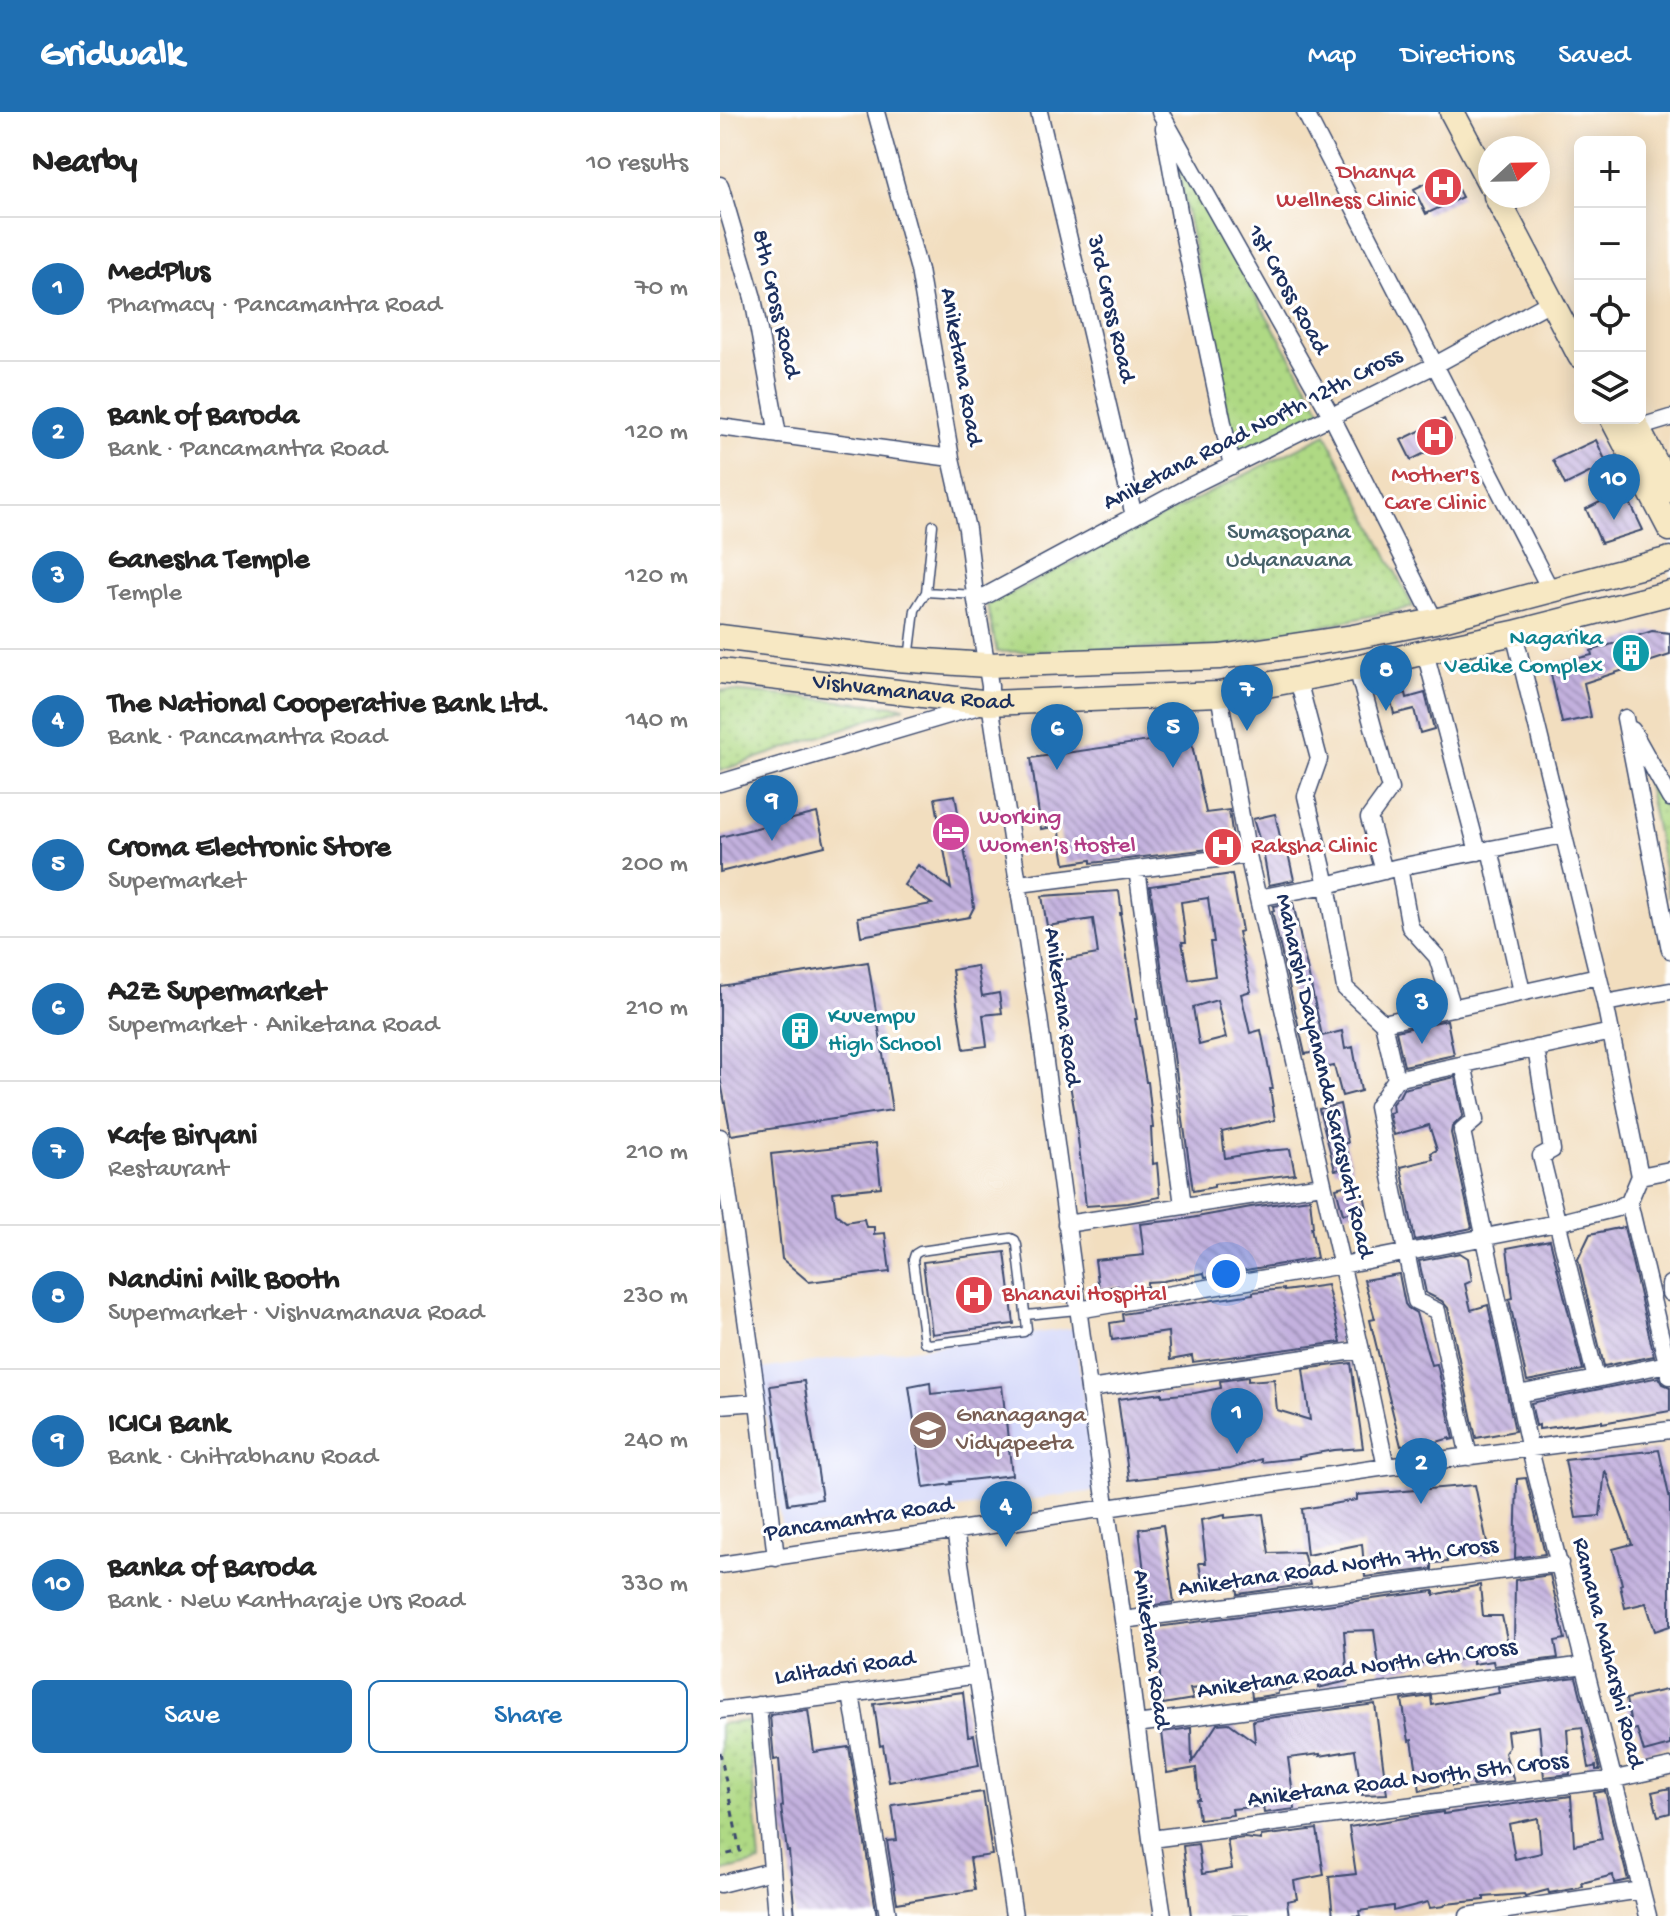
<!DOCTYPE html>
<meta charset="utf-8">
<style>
:root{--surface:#fff;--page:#f2f2f2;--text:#222;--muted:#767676;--line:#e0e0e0;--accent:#1f6fb2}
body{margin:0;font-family:"Gochi Hand",sans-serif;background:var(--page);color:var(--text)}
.controls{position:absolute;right:24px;top:24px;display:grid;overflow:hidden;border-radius:12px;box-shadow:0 4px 20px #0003}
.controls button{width:72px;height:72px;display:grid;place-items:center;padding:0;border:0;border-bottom:2px solid var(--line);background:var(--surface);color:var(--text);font:40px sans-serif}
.compass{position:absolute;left:758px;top:24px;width:72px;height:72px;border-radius:50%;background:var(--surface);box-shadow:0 4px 20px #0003;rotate:68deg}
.you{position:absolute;left:506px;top:1162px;width:28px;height:28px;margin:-20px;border:6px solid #fff;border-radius:50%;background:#1a73e8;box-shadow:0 0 0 12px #1a73e833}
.badge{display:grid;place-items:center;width:52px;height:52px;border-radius:50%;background:var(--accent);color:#fff;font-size:26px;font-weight:700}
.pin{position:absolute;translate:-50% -66px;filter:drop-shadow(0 2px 4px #0008)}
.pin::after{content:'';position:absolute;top:42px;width:28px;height:24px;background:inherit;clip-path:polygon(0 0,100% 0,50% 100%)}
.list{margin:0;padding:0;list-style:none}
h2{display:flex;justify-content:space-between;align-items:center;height:104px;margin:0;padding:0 32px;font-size:34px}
h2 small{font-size:26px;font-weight:400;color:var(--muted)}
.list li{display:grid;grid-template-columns:52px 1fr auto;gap:24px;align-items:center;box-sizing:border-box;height:144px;padding:0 32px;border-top:2px solid var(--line)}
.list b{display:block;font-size:30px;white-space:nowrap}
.list p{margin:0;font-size:26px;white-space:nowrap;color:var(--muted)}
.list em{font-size:26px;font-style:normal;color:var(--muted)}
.actions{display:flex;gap:16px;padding:24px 32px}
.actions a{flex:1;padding:18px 0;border:2px solid var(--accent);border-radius:12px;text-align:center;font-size:28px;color:var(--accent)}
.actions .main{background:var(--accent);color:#fff}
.icon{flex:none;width:44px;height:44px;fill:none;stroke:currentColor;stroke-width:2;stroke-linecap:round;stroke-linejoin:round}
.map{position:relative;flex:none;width:950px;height:1804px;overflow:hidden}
header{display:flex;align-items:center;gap:48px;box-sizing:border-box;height:112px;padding:0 40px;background:var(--accent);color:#fff}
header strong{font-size:38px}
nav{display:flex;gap:44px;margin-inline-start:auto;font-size:28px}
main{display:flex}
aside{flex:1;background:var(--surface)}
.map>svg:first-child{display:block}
.built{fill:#d4d8f9}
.park{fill:url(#park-dots);stroke:#658471;stroke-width:2}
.building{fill:url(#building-back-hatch);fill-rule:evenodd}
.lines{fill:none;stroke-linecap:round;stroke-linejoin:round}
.lane-casing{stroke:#3b496d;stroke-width:11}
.street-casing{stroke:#3b496d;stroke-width:19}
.secondary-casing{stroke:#3b496d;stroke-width:27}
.path{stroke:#3b496d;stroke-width:3;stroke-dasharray:6 6;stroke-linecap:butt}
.lane{stroke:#fff;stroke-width:8}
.street{stroke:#fff;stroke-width:16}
.secondary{stroke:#f7e8c3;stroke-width:24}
.labels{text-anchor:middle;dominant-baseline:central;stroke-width:6;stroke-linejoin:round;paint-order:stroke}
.health-label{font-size:24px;fill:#be3a42;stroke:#fff;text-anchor:start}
.street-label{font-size:24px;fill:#1b2f5e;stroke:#fff}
.park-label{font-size:24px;fill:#476269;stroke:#fff}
.culture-label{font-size:24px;fill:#0d838f;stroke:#fff;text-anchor:end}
.hotel-label{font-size:24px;fill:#b23c85;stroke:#fff;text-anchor:start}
.education-label{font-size:24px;fill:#785e54;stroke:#fff;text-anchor:start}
</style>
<header>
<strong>Gridwalk</strong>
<nav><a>Map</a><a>Directions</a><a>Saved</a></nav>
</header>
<main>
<aside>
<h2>Nearby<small>10 results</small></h2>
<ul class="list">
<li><span class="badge">1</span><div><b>MedPlus</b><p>Pharmacy · Pancamantra Road</p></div><em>70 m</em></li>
<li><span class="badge">2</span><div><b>Bank of Baroda</b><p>Bank · Pancamantra Road</p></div><em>120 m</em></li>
<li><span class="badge">3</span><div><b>Ganesha Temple</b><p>Temple</p></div><em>120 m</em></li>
<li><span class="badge">4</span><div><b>The National Cooperative Bank Ltd.</b><p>Bank · Pancamantra Road</p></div><em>140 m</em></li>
<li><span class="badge">5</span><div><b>Croma Electronic Store</b><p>Supermarket</p></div><em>200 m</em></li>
<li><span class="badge">6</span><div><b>A2Z Supermarket</b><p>Supermarket · Aniketana Road</p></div><em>210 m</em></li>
<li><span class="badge">7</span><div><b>Kafe Biryani</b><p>Restaurant</p></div><em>210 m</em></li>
<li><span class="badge">8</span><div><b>Nandini Milk Booth</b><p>Supermarket · Vishvamanava Road</p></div><em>230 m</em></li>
<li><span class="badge">9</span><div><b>ICICI Bank</b><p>Bank · Chitrabhanu Road</p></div><em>240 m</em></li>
<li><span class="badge">10</span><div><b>Banka of Baroda</b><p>Bank · New Kantharaje Urs Road</p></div><em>330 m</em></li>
</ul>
<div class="actions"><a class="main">Save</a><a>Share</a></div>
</aside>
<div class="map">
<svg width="950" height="1804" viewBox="0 0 950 1804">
<defs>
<pattern id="park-dots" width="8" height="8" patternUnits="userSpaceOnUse" patternTransform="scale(2)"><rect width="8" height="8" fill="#afd984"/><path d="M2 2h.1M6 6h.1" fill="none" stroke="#96bb74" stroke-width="1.8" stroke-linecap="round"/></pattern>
<pattern id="building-back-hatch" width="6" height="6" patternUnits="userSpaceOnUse" patternTransform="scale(2)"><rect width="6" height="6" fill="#c3b1de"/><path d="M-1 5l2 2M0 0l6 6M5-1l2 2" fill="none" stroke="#9e90b7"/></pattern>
</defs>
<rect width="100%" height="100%" fill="#fff"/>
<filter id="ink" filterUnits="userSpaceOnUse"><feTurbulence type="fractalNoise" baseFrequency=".0125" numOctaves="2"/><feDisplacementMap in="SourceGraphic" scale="16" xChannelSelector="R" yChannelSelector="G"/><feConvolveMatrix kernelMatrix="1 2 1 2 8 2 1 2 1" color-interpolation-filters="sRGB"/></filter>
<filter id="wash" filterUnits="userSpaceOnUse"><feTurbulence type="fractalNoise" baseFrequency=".006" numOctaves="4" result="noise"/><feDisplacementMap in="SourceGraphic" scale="32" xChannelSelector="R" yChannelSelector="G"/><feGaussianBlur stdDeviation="1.8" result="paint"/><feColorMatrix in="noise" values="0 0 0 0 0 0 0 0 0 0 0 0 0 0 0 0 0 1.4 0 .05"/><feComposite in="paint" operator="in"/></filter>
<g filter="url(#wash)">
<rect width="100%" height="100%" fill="#f2debf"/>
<path class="built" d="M354 1216 376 1379 62 1419 39 1257Z"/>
<path class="park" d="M456 47 603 301 516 345Z
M606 322 693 495 501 535 277 540 267 493Z
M0 578 185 595 0 659Z
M924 657 950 705V786Z
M27 1609 40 1750 0 1760V1612Z"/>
<g id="blocks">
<path class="building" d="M729 60 742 85 706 102 694 77Z
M724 307 733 327 691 348 681 328Z
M876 328 887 352 845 373 833 348Z
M904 378 923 418 881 431 866 397Z
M932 519 950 521V543L864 571 871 605 842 611 829 553 872 543 871 539Z
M686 581 687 586 705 581 714 617 700 621 694 597 674 602 670 585Z
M470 623 486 701 509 698 514 734 399 748 371 751V748L345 752 339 714 321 717 311 646Z
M235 683 254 795 249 805 141 824 138 805 212 792 184 773 198 753 231 777 215 686Z
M97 701 105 734 0 760V725Z
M555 702 561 729H563L565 742 568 741 574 768 549 773 543 739 533 707Z
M512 762 522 819 518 820 531 879 521 882 530 921 541 918 553 977H550L555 1008 502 1020 505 1046 546 1039 570 1037 575 1062 494 1072V1075L473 1079 430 774ZM488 786 494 830H490L495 864 469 868 462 830H466L461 790ZM497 888 506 926 479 933 473 895Z
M399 779 402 801H400L417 907H415L426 970H428L433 1016H431L433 1052 437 1051 440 1085 408 1091 366 1094 355 1002 344 937 347 936 338 877 341 876 337 849 378 842 373 807 327 814 322 784Z
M573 791 602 924 622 919 625 937 633 935 641 979 622 984 614 954 600 957 596 940 585 942 552 799H554L553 794Z
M148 850 172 998 11 1023 0 965V874Z
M257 854 262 884 279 881 282 901 263 903 267 934 244 937 232 858Z
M727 908 734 943 684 954 676 919Z
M735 965 743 1004 732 1015 731 1021 752 1116 695 1128 681 1055 713 1047 711 1041 717 1038 709 1013 674 1023 669 1001 673 1000 672 992 676 987 679 985 683 977Z
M620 992 628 1031H625L632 1056 615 1058 599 997Z
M156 1031 161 1075 113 1080 116 1102 126 1110 144 1107 146 1115H154V1122L165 1121 170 1160 89 1170 62 1147 51 1042Z
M636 1071 639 1083 644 1082 647 1097 623 1102 616 1076Z
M590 1087 593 1115H591L597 1146 485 1165 484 1161 443 1169 427 1170V1175L399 1180 398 1174 379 1177 375 1148 424 1143 420 1112 466 1107 531 1095Z
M904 1115 934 1244 884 1254 858 1147 870 1122Z
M830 1128 863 1258 807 1269 789 1187 793 1186 787 1136Z
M285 1140 294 1212 212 1222 203 1150Z
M740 1141 748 1146 752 1169 745 1172 751 1198 768 1193 795 1319 756 1326 728 1196 722 1189 706 1181 699 1149Z
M679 1162 685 1192 688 1196 696 1201 711 1253 717 1252 734 1327 730 1328V1326L710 1332 709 1328 681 1334 650 1208 655 1207 644 1168Z
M607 1173 621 1230 473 1250 472 1244 450 1248 448 1220 392 1228 390 1211 403 1209 402 1202 533 1182V1180L564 1177V1179Z
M631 1251 643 1336 614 1338 579 1344V1346L542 1350V1347L511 1356 409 1368 398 1287 442 1281V1284L475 1281 501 1276 500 1269 528 1265V1269L554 1267 557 1298 590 1308 583 1257Z
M939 1265 943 1272 950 1275V1299L882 1311V1309L819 1317V1313L816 1314 811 1291Z
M84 1269 102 1387 68 1392 50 1274Z
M210 1270 211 1282 282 1274 292 1363 231 1370 232 1372 204 1376 189 1274Z
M939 1338 950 1388V1514L935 1519 926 1491 905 1496 900 1473 902 1472 893 1437 912 1432 885 1358 880 1404 856 1406 845 1348Z
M806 1366 825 1442 795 1446 797 1367Z
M755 1373 770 1445 726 1444 727 1450 712 1451V1457L645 1465 642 1432 587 1443 582 1397 637 1388V1383Z
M543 1402 549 1441 583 1440 591 1472 518 1482 517 1470 483 1475 479 1451H486L481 1408 505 1403V1406Z
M443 1413 454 1490 428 1494 419 1417Z
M830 1463 845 1527 835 1529 838 1546 774 1554 773 1549 753 1552V1545L725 1550 724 1544 687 1556 660 1562 654 1518 624 1519 628 1569 598 1576V1570L571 1573V1577L558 1579V1582L532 1586 531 1576 503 1579V1574L470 1577 473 1587 443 1592 438 1545H434L429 1516 714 1479V1483L760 1473 763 1504H782L788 1532H794L795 1468Z
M856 1565 880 1658H876V1654L869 1656 862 1615 847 1617 850 1662 824 1665 819 1614 787 1619 789 1635 785 1641 794 1669 753 1674V1669L732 1674V1670L700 1679 692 1628 689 1629 682 1588 711 1584 712 1593 779 1581 778 1576Z
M950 1577V1633L924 1640 917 1617 912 1618 906 1587Z
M243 1580 248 1624 254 1623 259 1653 169 1670 163 1633 160 1634 154 1592Z
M655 1592 667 1682 642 1683 635 1638 600 1644V1642L568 1646 575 1697 544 1701 543 1694 512 1697 513 1703 479 1707 476 1687H479L476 1656 447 1661 442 1620 471 1616 472 1650 497 1612 509 1611 535 1630 533 1608Z
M88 1598 94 1640 129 1635 157 1804H75L69 1739H67L61 1695 63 1694 59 1647 54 1648 50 1603Z
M950 1676V1701L938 1704 932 1680Z
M885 1679 908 1768 894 1771 893 1763 862 1771 863 1774 859 1776 829 1781 828 1778 805 1784 804 1782 764 1785V1788L726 1792 724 1794 710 1796 708 1790 673 1799V1794L639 1799 640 1804H613L609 1765 636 1762 629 1715 697 1704 723 1700V1702L851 1684 854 1733 882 1727 874 1681ZM818 1706 821 1741 795 1747 789 1712Z
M263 1680 272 1743 250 1746 255 1778 177 1791 167 1729 177 1728 172 1693Z
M597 1717 604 1763 574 1769 577 1787 567 1789 569 1804H471L463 1734 478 1732 482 1762 512 1757 507 1728 524 1726 541 1728V1724Z"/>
</g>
</g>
<g filter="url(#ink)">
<use href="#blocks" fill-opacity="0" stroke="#3b496d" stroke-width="2"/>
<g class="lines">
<defs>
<path id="lane" d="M206 480 255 483
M189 547 195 498 206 480 213 413
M291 1126 295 1128 297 1133 307 1217 304 1220 209 1232 204 1230 193 1148 195 1142 200 1139Z
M306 1203 357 1198"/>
<path id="street" d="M156 0 199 158 231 346 247 417 255 483 270 574V591L319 906 369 1277 403 1508 431 1727 443 1804
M319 0 414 404
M440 0 612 305 715 509
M585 0 831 479
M444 16 462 116 512 354
M0 73 33 186 58 323
M0 315 231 346
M917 316 950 306
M256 489 466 376 715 253 832 189
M794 521 885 891 920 1064
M705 540 758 740
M637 556 670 677 649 706 664 759
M578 568 599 647 586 684 607 773 625 876 663 911 676 967
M499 582 528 743 641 1238 666 1355
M905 606 950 838
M912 618 950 686
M0 671 259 594
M770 737 802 880
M679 755 690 815 717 845 733 896
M417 757 463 1093
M299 772 528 743
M538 786 607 773 679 755 843 723
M885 891 950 879
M663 911 878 864
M743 952 755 1008 742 1019 810 1338 928 1804
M0 1025 38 1290 56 1446
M920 1064 950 1058
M909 1090 950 1264
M346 1112 602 1073
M950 1172V1181
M358 1198 622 1153 837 1111 897 1096 909 1090 920 1064
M876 1267 947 1252
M369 1277 641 1238
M798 1282 876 1267 821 1044 832 1038 816 936
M0 1293 38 1290
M749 1345 717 1199 696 1189 657 995 676 967 891 920
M235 1418 294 1804
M0 1453 666 1355 950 1318
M403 1508 840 1451
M131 1582 168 1804
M38 1593 56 1804
M0 1598 131 1582 257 1563
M416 1612 865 1553
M431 1727 895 1667 950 1655
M0 1772 52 1759
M748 1804 921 1778"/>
<g id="secondary">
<path d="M732 0 770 72"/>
<path d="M776 84 860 244"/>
<path d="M892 306 950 417"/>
<path d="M912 306 950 378"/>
<path d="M0 525 176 547 267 553 500 545 633 525 715 509 950 447"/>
<path id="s1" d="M0 559 270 591 499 582 637 556 705 540 794 521 950 481"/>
</g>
</defs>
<use href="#lane" class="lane-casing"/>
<use href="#street" class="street-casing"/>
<use href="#secondary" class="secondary-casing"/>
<path class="path" d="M0 1640 20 1739 0 1744"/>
<use href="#lane" class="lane"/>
<use href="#street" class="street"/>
<use href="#secondary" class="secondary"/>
</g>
</g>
<defs>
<symbol id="hospital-disc" viewBox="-11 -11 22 22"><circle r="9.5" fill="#e0444e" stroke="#fff"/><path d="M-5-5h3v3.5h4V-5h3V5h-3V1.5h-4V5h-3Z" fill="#fff"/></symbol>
<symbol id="building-disc" viewBox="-11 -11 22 22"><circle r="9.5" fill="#0f9aa8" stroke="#fff"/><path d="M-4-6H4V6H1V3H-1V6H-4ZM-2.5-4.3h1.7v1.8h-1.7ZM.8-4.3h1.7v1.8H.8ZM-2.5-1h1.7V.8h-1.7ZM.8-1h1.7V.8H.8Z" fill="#fff"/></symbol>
<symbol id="hotel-disc" viewBox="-11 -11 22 22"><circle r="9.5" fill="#d1479c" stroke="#fff"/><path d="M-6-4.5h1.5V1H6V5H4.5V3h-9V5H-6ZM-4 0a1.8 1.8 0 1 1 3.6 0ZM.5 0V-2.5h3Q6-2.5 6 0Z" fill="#fff"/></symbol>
<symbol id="school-disc" viewBox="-11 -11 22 22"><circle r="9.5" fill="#8d6e63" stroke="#fff"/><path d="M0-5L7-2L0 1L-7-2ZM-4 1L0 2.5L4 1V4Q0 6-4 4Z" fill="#fff"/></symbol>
</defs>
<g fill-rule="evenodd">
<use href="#hospital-disc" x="701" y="53" width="44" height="44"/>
<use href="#hospital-disc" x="693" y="303" width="44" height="44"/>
<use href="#building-disc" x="889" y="519" width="44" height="44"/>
<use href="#hotel-disc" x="209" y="698" width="44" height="44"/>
<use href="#hospital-disc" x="481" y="713" width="44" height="44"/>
<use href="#building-disc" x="58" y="897" width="44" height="44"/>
<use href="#hospital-disc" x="232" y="1161" width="44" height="44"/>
<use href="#school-disc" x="186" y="1296" width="44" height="44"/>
</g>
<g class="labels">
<g class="health-label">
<text x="695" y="61" text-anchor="end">Dhanya<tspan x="695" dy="28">Wellness Clinic</tspan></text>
<text x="715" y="364" text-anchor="middle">Mother's<tspan x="715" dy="28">Care Clinic</tspan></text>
<text x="531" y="735">Raksha Clinic</text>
<text x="282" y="1183">Bhanavi Hospital</text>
</g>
<g class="street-label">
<text transform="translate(567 178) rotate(61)">1st Cross Road</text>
<text transform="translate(55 192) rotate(77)">8th Cross Road</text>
<text transform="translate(390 197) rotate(77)">3rd Cross Road</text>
<text transform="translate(240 255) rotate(80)">Aniketana Road</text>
<text transform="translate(533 318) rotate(-27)">Aniketana Road North 12th Cross</text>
<text stroke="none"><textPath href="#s1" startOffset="194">Vishvamanava Road</textPath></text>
<text transform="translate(341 895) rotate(82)">Aniketana Road</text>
<text transform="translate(603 964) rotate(77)">Maharshi Dayananda Sarasvati Road</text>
<text transform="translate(139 1408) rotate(-9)">Pancamantra Road</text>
<text transform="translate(618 1456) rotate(-8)">Aniketana Road North 7th Cross</text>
<text transform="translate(430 1537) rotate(82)">Aniketana Road</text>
<text transform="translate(887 1541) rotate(76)">Ramana Maharshi Road</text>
<text transform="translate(125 1557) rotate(-8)">Lalitadri Road</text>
<text transform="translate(637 1558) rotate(-8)">Aniketana Road North 6th Cross</text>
<text transform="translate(688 1669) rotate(-7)">Aniketana Road North 5th Cross</text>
</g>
<g class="park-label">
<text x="569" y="421">Sumasopana<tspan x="569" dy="28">Udyanavana</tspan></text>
</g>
<g class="culture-label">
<text x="883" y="527">Nagarika<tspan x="883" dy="28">Vedike Complex</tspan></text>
<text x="108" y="905" text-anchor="start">Kuvempu<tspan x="108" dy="28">High School</tspan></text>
</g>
<g class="hotel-label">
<text x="259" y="706">Working<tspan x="259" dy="28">Women's Hostel</tspan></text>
</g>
<g class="education-label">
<text x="236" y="1304">Gnanaganga<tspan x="236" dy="28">Vidyapeeta</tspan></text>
</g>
</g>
</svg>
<div class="controls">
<button>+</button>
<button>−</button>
<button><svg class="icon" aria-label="locate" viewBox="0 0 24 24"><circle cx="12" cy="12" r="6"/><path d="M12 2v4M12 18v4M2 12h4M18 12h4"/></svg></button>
<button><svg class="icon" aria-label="layers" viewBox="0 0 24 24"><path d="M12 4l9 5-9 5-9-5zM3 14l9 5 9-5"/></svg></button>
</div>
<svg class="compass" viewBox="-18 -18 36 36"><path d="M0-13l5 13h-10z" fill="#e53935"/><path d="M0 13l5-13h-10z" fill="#767676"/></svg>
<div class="you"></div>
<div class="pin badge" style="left:517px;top:1342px">1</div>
<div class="pin badge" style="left:701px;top:1392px">2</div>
<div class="pin badge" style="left:702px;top:932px">3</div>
<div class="pin badge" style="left:286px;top:1435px">4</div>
<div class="pin badge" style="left:453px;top:656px">5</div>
<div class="pin badge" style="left:337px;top:658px">6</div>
<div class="pin badge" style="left:527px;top:619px">7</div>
<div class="pin badge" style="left:666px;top:599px">8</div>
<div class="pin badge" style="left:52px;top:729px">9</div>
<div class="pin badge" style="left:894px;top:408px">10</div>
</div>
</main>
